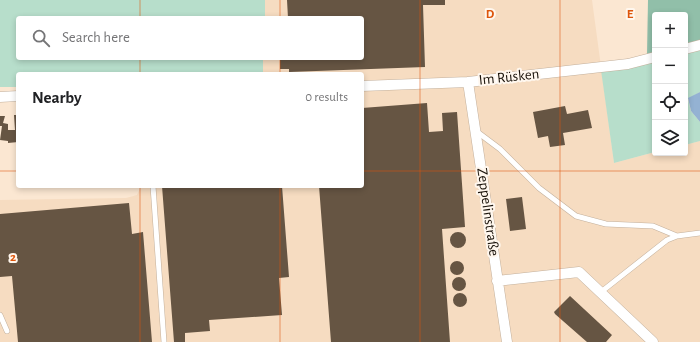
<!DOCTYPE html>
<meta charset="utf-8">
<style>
:root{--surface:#fff;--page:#f2f2f2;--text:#202124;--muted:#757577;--line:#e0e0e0}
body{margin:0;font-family:"Alegreya Sans",sans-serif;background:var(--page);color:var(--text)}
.controls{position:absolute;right:12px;top:12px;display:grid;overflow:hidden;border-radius:4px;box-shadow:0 2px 6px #0003}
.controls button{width:36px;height:36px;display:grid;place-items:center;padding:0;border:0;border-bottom:1px solid var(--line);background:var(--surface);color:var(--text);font:20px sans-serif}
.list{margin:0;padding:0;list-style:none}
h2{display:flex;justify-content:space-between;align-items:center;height:52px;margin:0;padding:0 16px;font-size:17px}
h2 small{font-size:13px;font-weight:400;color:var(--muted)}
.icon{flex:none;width:22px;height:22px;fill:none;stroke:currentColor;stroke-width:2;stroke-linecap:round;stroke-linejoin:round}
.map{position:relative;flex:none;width:700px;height:342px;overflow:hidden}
.search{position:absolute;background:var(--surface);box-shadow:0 2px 6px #0003;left:16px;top:16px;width:348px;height:44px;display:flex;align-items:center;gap:10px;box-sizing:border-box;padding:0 14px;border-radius:4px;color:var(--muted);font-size:15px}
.panel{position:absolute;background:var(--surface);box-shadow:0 2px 6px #0003;left:16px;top:72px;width:348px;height:116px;border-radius:4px}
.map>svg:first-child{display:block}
.built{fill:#f6dcc1}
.green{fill:#b7decb}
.forest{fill:#91bfa9}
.water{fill:#94b2d3}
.building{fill:#665543}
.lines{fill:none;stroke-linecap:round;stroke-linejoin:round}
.lane-casing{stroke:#c3b09c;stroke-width:6}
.street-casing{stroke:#c3b09c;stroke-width:11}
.lane{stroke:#fff;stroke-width:5}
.street{stroke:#fff;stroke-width:10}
.grid{fill:none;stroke:#de560c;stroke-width:1;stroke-opacity:0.55}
.labels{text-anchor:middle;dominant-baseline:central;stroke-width:4;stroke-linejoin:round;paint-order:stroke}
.street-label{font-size:15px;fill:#1a130b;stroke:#fff7ee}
.grid-label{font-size:13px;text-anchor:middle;font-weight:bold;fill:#de560c;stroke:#fff7ee;stroke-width:4;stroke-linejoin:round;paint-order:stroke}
</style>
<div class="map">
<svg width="700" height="342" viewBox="0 0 700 342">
<rect width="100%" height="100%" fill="#fbe7d2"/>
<path class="built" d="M265 0H592L614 163 655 152 685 153V145L700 141V342H0V200L126 198 137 195 141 186H362V74H263V58H362V18H265Z"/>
<path class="green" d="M0 0H265V18H18V58H263V74H18V87H0Z
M700 41V92L688 99 691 111 700 122V141L685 145V45Z
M655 53V152L614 163 600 63 627 60Z"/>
<path class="forest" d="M648 0H700V41L685 45V15H655V53L647 55Z"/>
<path class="water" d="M700 92V122L691 111 688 98Z"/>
<path class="building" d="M287 0H445V5H423L425 67 289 72V69H280V58H362V18H288Z
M427 103 429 132 443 131 442 113 457 112 465 227 442 229 450 342H331L319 186H362V108Z
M565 106 567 114 588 110 592 128 563 133 565 145 550 147 548 136 538 138 533 112Z
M14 115H18V142L8 143V141L0 140 2 126H0V116H5L3 123 8 124V130H15Z
M162 186H282L289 277 279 278 282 315 209 320 210 331 185 333V342H174Z
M522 197 526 229 510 231 506 199Z
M129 203 132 234 143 232 152 342H18L12 276 0 277V214Z
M450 240a8 8 0 1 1 16 0a8 8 0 1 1-16 0Z
M450 268a7 7 0 1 1 14 0a7 7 0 1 1-14 0Z
M452 284a7 7 0 1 1 14 0a7 7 0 1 1-14 0Z
M453 300a7 7 0 1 1 14 0a7 7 0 1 1-14 0Z
M570 296 612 335 606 342H587L555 314 554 312Z"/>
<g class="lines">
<defs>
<path id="lane" d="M476 131 500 149 539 188 576 216 606 224 653 226 677 236
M153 186 164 342
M601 292 667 240 677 236 700 233
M0 315 7 331"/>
<path id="street" d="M685 49 700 45
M468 82 507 342
M362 86 468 82 628 64 655 57
M0 97 18 96
M497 281 579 272 653 342"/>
</defs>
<use href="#lane" class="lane-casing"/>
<use href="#street" class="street-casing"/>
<use href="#lane" class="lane"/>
<use href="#street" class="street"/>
</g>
<path class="grid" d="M140 0V18M280 0V18M420 0V342M560 0V342M140 58V74M280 58V74M0 171H18M362 171H700M140 186V342M280 186V342"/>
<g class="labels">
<g class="street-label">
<text transform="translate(509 77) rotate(-6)">Im Rüsken</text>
<text transform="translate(488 212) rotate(82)">Zeppelinstraße</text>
</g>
</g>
<g class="grid-label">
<text x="490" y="18">D</text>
<text x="630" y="18">E</text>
<text x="13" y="261">2</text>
</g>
</svg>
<div class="controls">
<button>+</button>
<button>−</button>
<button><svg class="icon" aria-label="locate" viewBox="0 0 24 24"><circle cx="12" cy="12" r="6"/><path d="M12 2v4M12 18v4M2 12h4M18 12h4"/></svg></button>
<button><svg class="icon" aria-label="layers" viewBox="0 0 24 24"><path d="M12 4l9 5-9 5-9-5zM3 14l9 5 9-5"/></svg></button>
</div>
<div class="search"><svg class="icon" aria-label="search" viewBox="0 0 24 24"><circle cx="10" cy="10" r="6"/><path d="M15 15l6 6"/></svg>Search here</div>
<section class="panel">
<h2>Nearby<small>0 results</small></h2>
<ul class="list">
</ul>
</section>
</div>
